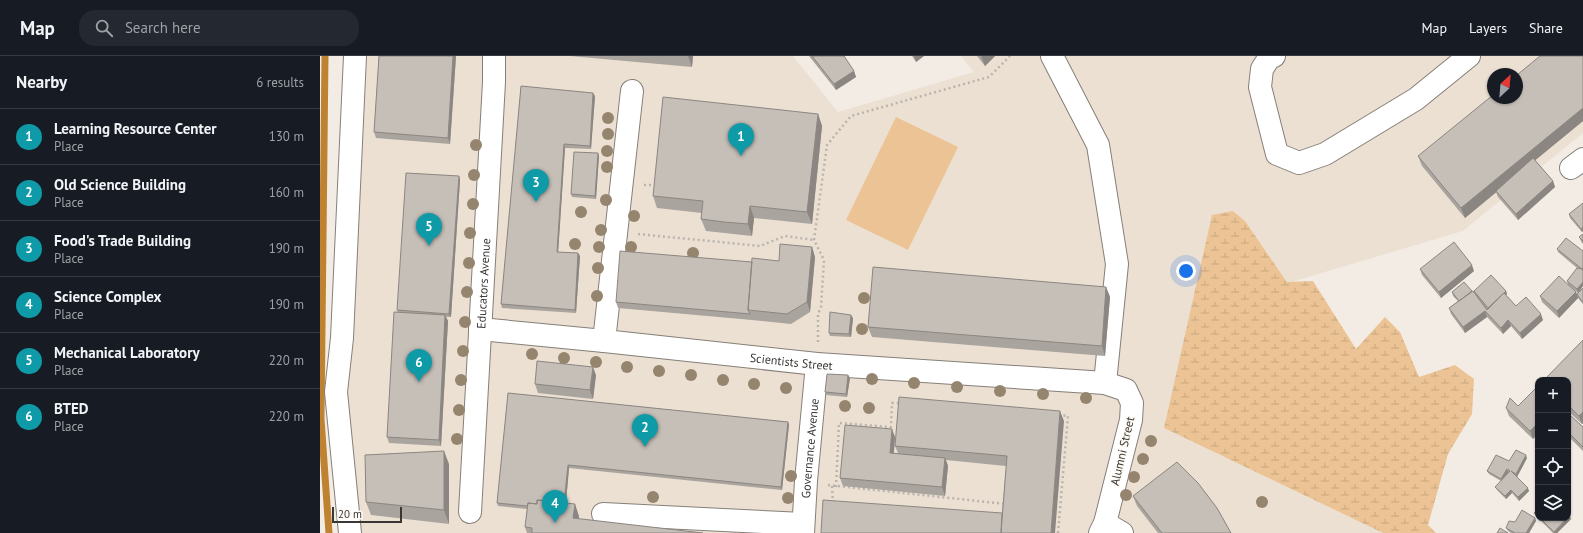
<!DOCTYPE html>
<meta charset="utf-8">
<style>
:root{--surface:#171b24;--page:#242831;--text:#f1f3f6;--muted:#9ea1a6;--line:#363941;--accent:#d93025}
body{margin:0;font-family:"PT Sans",sans-serif;background:var(--page);color:var(--text)}
.controls{position:absolute;right:12px;bottom:12px;display:grid;overflow:hidden;border-radius:8px;box-shadow:0 1px 3px #0004}
.controls button{width:36px;height:36px;display:grid;place-items:center;padding:0;border:0;border-bottom:1px solid var(--line);background:var(--surface);color:var(--text);font:20px sans-serif}
.compass{position:absolute;left:1167px;top:12px;width:36px;height:36px;border-radius:50%;background:var(--surface);box-shadow:0 1px 3px #0004;rotate:26deg}
.scale{position:absolute;left:12px;bottom:10px;width:70px;box-sizing:border-box;padding-left:4px;border:2px solid #393633;border-top:0;font-size:11px;line-height:14px;white-space:nowrap;color:#393633;-webkit-text-stroke:3px #fefaf6;paint-order:stroke}
.you{position:absolute;left:866px;top:215px;width:14px;height:14px;margin:-10px;border:3px solid #fff;border-radius:50%;background:#1a73e8;box-shadow:0 0 0 6px #1a73e833}
.badge{display:grid;place-items:center;width:26px;height:26px;border-radius:50%;background:var(--accent);color:#fff;font-size:13px;font-weight:700}
.pin{position:absolute;translate:-50% -33px;filter:drop-shadow(0 1px 2px #0008)}
.pin::after{content:'';position:absolute;top:21px;width:14px;height:12px;background:inherit;clip-path:polygon(0 0,100% 0,50% 100%)}
.list{margin:0;padding:0;list-style:none}
h2{display:flex;justify-content:space-between;align-items:center;height:52px;margin:0;padding:0 16px;font-size:17px}
h2 small{font-size:13px;font-weight:400;color:var(--muted)}
.list li{display:grid;grid-template-columns:26px 1fr auto;gap:12px;align-items:center;box-sizing:border-box;height:56px;padding:0 16px;border-top:1px solid var(--line)}
.list b{display:block;font-size:15px;white-space:nowrap}
.list p{margin:0;font-size:13px;white-space:nowrap;color:var(--muted)}
.list em{font-size:13px;font-style:normal;color:var(--muted)}
.icon{flex:none;width:22px;height:22px;fill:none;stroke:currentColor;stroke-width:2;stroke-linecap:round;stroke-linejoin:round}
.map{position:relative;flex:none;width:1263px;height:477px;overflow:hidden}
header{display:flex;align-items:center;gap:24px;box-sizing:border-box;height:56px;padding:0 20px;background:var(--surface);border-bottom:1px solid var(--line)}
header strong{font-size:19px}
nav{display:flex;gap:22px;margin-inline-start:auto;font-size:14px}
.search{width:280px;height:36px;background:var(--page);display:flex;align-items:center;gap:10px;box-sizing:border-box;padding:0 14px;border-radius:16px;color:var(--muted);font-size:15px}
main{display:flex}
aside{flex:1;background:var(--surface)}
.map>svg:first-child{display:block}
.built{fill:#ece0d2;fill-rule:evenodd}
.wetland{fill:url(#wetland-marsh)}
.pitch{fill:#ecc394}
.lines{fill:none;stroke-linecap:round;stroke-linejoin:round}
.stream{stroke:#bf8231;stroke-width:7}
.minor-casing{stroke:#857f78;stroke-width:24}
.path{stroke:#b9b4ae;stroke-width:2.5;stroke-dasharray:2 3;stroke-linecap:butt}
.minor{stroke:#fff;stroke-width:22}
.tree{fill:#95846e}
.wall{fill:#aaa49e}
.shaded-wall{fill:#8b8681}
.building{fill:#c6bfb8;stroke:#8b8681}
.labels{text-anchor:middle;dominant-baseline:central;stroke-width:3;stroke-linejoin:round;paint-order:stroke}
.street-label{font-size:12px;fill:#393633;stroke:#fefaf6}
</style>
<header>
<strong>Map</strong>
<div class="search"><svg class="icon" aria-label="search" viewBox="0 0 24 24"><circle cx="10" cy="10" r="6"/><path d="M15 15l6 6"/></svg>Search here</div>
<nav><a>Map</a><a>Layers</a><a>Share</a></nav>
</header>
<main>
<aside>
<h2>Nearby<small>6 results</small></h2>
<ul class="list">
<li><span class="badge" style="background:#0f9aa8">1</span><div><b>Learning Resource Center</b><p>Place</p></div><em>130 m</em></li>
<li><span class="badge" style="background:#0f9aa8">2</span><div><b>Old Science Building</b><p>Place</p></div><em>160 m</em></li>
<li><span class="badge" style="background:#0f9aa8">3</span><div><b>Food's Trade Building</b><p>Place</p></div><em>190 m</em></li>
<li><span class="badge" style="background:#0f9aa8">4</span><div><b>Science Complex</b><p>Place</p></div><em>190 m</em></li>
<li><span class="badge" style="background:#0f9aa8">5</span><div><b>Mechanical Laboratory</b><p>Place</p></div><em>220 m</em></li>
<li><span class="badge" style="background:#0f9aa8">6</span><div><b>BTED</b><p>Place</p></div><em>220 m</em></li>
</ul>
</aside>
<div class="map">
<svg width="1263" height="477" viewBox="0 0 1263 477">
<defs>
<pattern id="wetland-marsh" width="20" height="14" patternUnits="userSpaceOnUse"><rect width="20" height="14" fill="#ecc394"/><path d="M1 5h8M5 5V1M11 12h8M15 12V8" fill="none" stroke="#cba880"/></pattern>
</defs>
<rect width="100%" height="100%" fill="#f3ece5"/>
<path class="built" d="M44 0H473L518 56 654 16 641 0H1263V77L1143 175 968 227 925 165 913 155 844 372 1063 477H39L27 338ZM1173 18H1197V42H1173Z"/>
<path class="wetland" d="M913 155 925 165 967 226 993 225 1036 293 1065 261 1080 276 1099 321 1135 309 1154 323 1152 358 1128 398 1108 469 1116 477H1063L844 372 892 159Z"/>
<path class="pitch" d="M576 61 638 91 588 194 526 164Z"/>
<g class="lines">
<path class="stream" d="M5 0 1 363 9 477"/>
<defs>
<g id="minor">
<path d="M732 0 778 89 797 208 785 327"/>
<path d="M954 0 949 2 942 13 940 31 957 98 979 107 1005 98 1096 43 1149 0"/>
<path d="M1251 112 1263 103"/>
<path id="s1" d="M160 273 284 285 497 308 785 327 806 334 812 347 811 364 785 467 780 477"/>
<path d="M284 285 312 35"/>
<path id="s2" d="M150 456 174 26V0"/>
<path d="M283 458 483 468"/>
<path d="M785 467 802 477"/>
<path d="M30 477 16 336 22 282 35 0"/>
<path id="s3" d="M483 477 486 425 497 308"/>
</g>
</defs>
<use href="#minor" class="minor-casing"/>
<path class="path" d="M324 129H337
M318 178 440 190 465 180 494 184
M498 286V258L501 251 504 204 494 184 507 89 531 60 669 21 690 0
M508 429 686 448
M512 430 513 448
M516 431 519 367 571 371 572 347H580
M738 477 748 360 738 359"/>
<use href="#minor" class="minor"/>
</g>
<g class="tree">
<circle cx="288" cy="62" r="6"/>
<circle cx="288" cy="78" r="6"/>
<circle cx="156" cy="89" r="6"/>
<circle cx="287" cy="95" r="6"/>
<circle cx="287" cy="111" r="6"/>
<circle cx="154" cy="119" r="6"/>
<circle cx="286" cy="144" r="6"/>
<circle cx="153" cy="148" r="6"/>
<circle cx="261" cy="156" r="6"/>
<circle cx="314" cy="160" r="6"/>
<circle cx="281" cy="174" r="6"/>
<circle cx="150" cy="177" r="6"/>
<circle cx="255" cy="188" r="6"/>
<circle cx="279" cy="191" r="6"/>
<circle cx="311" cy="191" r="6"/>
<circle cx="373" cy="197" r="6"/>
<circle cx="149" cy="207" r="6"/>
<circle cx="278" cy="212" r="6"/>
<circle cx="147" cy="236" r="6"/>
<circle cx="277" cy="240" r="6"/>
<circle cx="544" cy="242" r="6"/>
<circle cx="145" cy="266" r="6"/>
<circle cx="542" cy="273" r="6"/>
<circle cx="143" cy="295" r="6"/>
<circle cx="212" cy="298" r="6"/>
<circle cx="244" cy="302" r="6"/>
<circle cx="276" cy="306" r="6"/>
<circle cx="307" cy="311" r="6"/>
<circle cx="339" cy="315" r="6"/>
<circle cx="371" cy="319" r="6"/>
<circle cx="552" cy="323" r="6"/>
<circle cx="141" cy="324" r="6"/>
<circle cx="403" cy="324" r="6"/>
<circle cx="594" cy="327" r="6"/>
<circle cx="434" cy="328" r="6"/>
<circle cx="637" cy="331" r="6"/>
<circle cx="466" cy="332" r="6"/>
<circle cx="680" cy="335" r="6"/>
<circle cx="723" cy="338" r="6"/>
<circle cx="766" cy="342" r="6"/>
<circle cx="525" cy="350" r="6"/>
<circle cx="549" cy="352" r="6"/>
<circle cx="139" cy="354" r="6"/>
<circle cx="137" cy="383" r="6"/>
<circle cx="831" cy="385" r="6"/>
<circle cx="823" cy="403" r="6"/>
<circle cx="471" cy="420" r="6"/>
<circle cx="814" cy="421" r="6"/>
<circle cx="806" cy="439" r="6"/>
<circle cx="333" cy="441" r="6"/>
<circle cx="468" cy="442" r="6"/>
<circle cx="942" cy="446" r="6"/>
</g>
<path class="wall" d="M59 0H136L130 88 56 82 54 76Z
M250 0H373L372 11Z
M489 0H524L534 15 536 21 516 34Z
M592 0H604L596 6Z
M657 0H675L665 10Z
M1263 0V65L1215 104 1233 125 1235 131 1198 164 1178 141 1176 136 1145 162 1102 110 1098 100Z
M201 30 275 40 271 93 245 92 238 196 258 197 260 200 256 257 182 252 181 248Z
M498 58 502 70 492 168 434 162 432 180 386 175 381 163 382 157 337 152 333 140Z
M278 97 279 100 276 143 252 141 251 138Z
M139 120 140 124 131 261H126L128 265 121 390 69 387 67 381 78 257 77 254Z
M1263 147V175L1262 176 1250 162 1249 158Z
M1263 178V188L1262 187 1259 181Z
M492 191 495 201 490 256 471 268 432 264 298 252 296 246 432 206 459 205Z
M1237 193 1263 195V230L1258 237 1249 229 1256 236 1257 238 1263 232V248L1258 242 1239 262 1222 246 1220 240 1248 228 1247 225 1257 212 1238 196Z
M1100 213 1154 215 1121 242 1102 219Z
M786 231 790 241 785 300 552 281 548 271Z
M1154 235H1186L1187 238 1186 239 1196 250 1223 264 1202 283 1191 270 1183 278 1167 261 1145 277 1131 258 1129 252 1138 245 1133 240 1132 236Z
M533 262 531 281 510 280 509 277Z
M1263 284V367L1262 368 1248 355V324Z
M276 319 273 343 218 337 215 328Z
M528 319 530 322 527 341 506 339 505 336Z
M1218 330 1213 383 1189 360 1186 352 1198 350Z
M188 337 468 366 469 369 462 434 249 412 246 447 259 460V463L383 477H207L205 471 207 453 178 450 177 447Z
M1248 357 1263 371V395L1248 380Z
M744 365 682 457 686 410 626 404 628 410 625 440 523 430 520 422 575 381 574 397H578L575 390Z
M1207 402 1197 421 1209 435 1199 445 1192 437 1186 443 1177 434 1175 431 1181 425 1169 418 1167 415 1189 405Z
M129 408V468L51 459 46 446Z
M813 440 911 477H838L817 450Z
M1218 453V462H1248L1251 463 1237 477H1233L1216 460 1214 457Z
M1215 462 1216 465 1209 477H1191L1188 475 1186 472 1195 466Z"/>
<path class="shaded-wall" d="M133 0H136L130 88 128 82Z
M368 0H373L372 11Z
M594 0H604L596 6Z
M661 0H675L665 10Z
M534 15 536 21 516 34 514 28Z
M273 37 275 40 271 93 270 90Z
M1263 52V65L1145 162 1141 152Z
M498 58 502 70 492 168 487 156Z
M244 88 245 92 238 199 237 196Z
M278 97 279 100 276 143 275 140Z
M139 120 140 124 131 261 129 258Z
M1233 125 1235 131 1198 164 1196 158Z
M430 150 434 162 432 180 428 168Z
M1263 171V175L1262 176 1261 173Z
M492 191 495 201 490 256 487 246Z
M258 197 260 200 256 257 255 254Z
M1152 209 1154 215 1121 242 1119 236Z
M1263 226V230L1258 237 1257 233Z
M786 231 790 241 785 300 782 290Z
M1186 235 1187 238 1169 255 1168 252Z
M1256 236 1258 242 1239 262 1237 255Z
M1165 255 1167 261 1145 277 1143 271Z
M1221 258 1223 264 1202 283 1200 277Z
M125 259 128 265 121 390 119 384Z
M531 259 533 262 531 281 529 278Z
M1188 264 1191 270 1183 278 1181 272Z
M273 311 276 319 273 343 270 334Z
M528 319 530 322 527 341 526 338Z
M740 355 744 365 735 477H731Z
M1263 356V367L1262 368 1259 360Z
M468 366 469 369 462 434 461 431Z
M1218 367V378L1213 383 1210 375Z
M572 373 575 381 573 405 570 397Z
M124 395 129 408V468L124 454Z
M1206 399 1207 402 1197 421 1196 418Z
M625 402 628 410 625 440 622 431Z
M248 409 249 412 245 457 243 454Z
M1187 413 1188 416 1183 426 1181 423Z
M1208 432 1209 435 1199 445 1198 441Z
M1191 434 1192 437 1186 443 1185 440Z
M255 448 259 460 257 474 253 462Z
M1250 460 1251 463 1237 477H1234V476Z
M1215 462 1216 465 1209 477H1206Z"/>
<path class="building" d="M59 0H133L128 82 54 76Z
M492 0H524L534 15 514 28Z
M1220 0H1263V52L1141 152 1098 100 1173 39V42H1197V19Z
M201 30 273 37 270 90 244 88 237 196 258 197 255 254 181 248Z
M343 41 498 58 487 156 430 150 428 168 404 166 381 163 383 145 333 140Z
M254 96 278 97 275 140 251 138Z
M1213 102 1233 125 1196 158 1176 135Z
M86 117 139 120 129 258 77 254Z
M1263 147V171L1261 173 1249 158Z
M1263 178V185L1259 181Z
M1246 182 1263 195V211L1262 213 1237 193Z
M1134 186 1152 209 1119 236 1100 213Z
M460 188 492 191 487 246 467 258 428 254 432 202 459 205Z
M300 195 432 206 428 254 430 258 296 246Z
M553 211 786 231 782 290 548 271Z
M1257 212 1262 213 1263 215V226L1257 233 1247 225Z
M1171 219 1186 235 1168 252 1154 235Z
M1239 220 1256 236 1237 255 1220 240Z
M1144 226 1152 235 1139 245 1132 236Z
M1263 232V247L1257 238Z
M1153 235 1167 254 1184 237 1196 250 1206 241 1221 258 1200 277 1188 264 1181 272 1165 255 1143 271 1129 252Z
M74 256 125 259 119 384 67 381Z
M510 256 531 259 529 278 509 277Z
M1263 284V356L1259 360 1248 349V324H1224Z
M217 305 273 311 270 334 215 328Z
M507 318 528 319 526 338 505 336Z
M1218 330V367L1210 375 1186 352 1190 342 1198 350Z
M188 337 468 366 461 431 248 409 244 447 217 444V448L208 447 207 450 177 447Z
M579 341 740 355 731 477H681L687 400 575 390Z
M1248 357 1263 371V391L1248 376Z
M525 369 572 373 570 397 625 402 622 431 520 422Z
M1196 394 1206 399 1196 418 1191 415 1208 432 1198 441 1191 434 1185 440 1175 431 1190 415 1187 413 1181 423 1167 415 1176 399 1189 405Z
M124 395V454L46 446 45 399Z
M857 406 878 427 897 452 911 477H842L813 440Z
M217 444 255 448 253 462 383 477H212V472L205 471 208 447 217 448Z
M503 444 682 457 681 477H501Z
M1218 453V460L1214 457Z
M1202 454 1215 462 1206 477H1195L1186 472 1189 465 1195 466Z
M1220 462H1247L1234 476Z
M1180 472 1188 477H1177Z"/>
<g class="labels">
<g class="street-label">
<text stroke="none"><textPath href="#s2" startOffset="229">Educators Avenue</textPath></text>
<text stroke="none"><textPath href="#s1" startOffset="313">Scientists Street</textPath></text>
<text stroke="none"><textPath href="#s3" startOffset="85">Governance Avenue</textPath></text>
<text transform="translate(802 395) rotate(-77)">Alumni Street</text>
</g>
</g>
</svg>
<div class="controls">
<button>+</button>
<button>−</button>
<button><svg class="icon" aria-label="locate" viewBox="0 0 24 24"><circle cx="12" cy="12" r="6"/><path d="M12 2v4M12 18v4M2 12h4M18 12h4"/></svg></button>
<button><svg class="icon" aria-label="layers" viewBox="0 0 24 24"><path d="M12 4l9 5-9 5-9-5zM3 14l9 5 9-5"/></svg></button>
</div>
<svg class="compass" viewBox="-18 -18 36 36"><path d="M0-13l5 13h-10z" fill="#e53935"/><path d="M0 13l5-13h-10z" fill="#9ea1a6"/></svg>
<div class="scale">20 m</div>
<div class="you"></div>
<div class="pin badge" style="left:421px;top:100px;background:#0f9aa8">1</div>
<div class="pin badge" style="left:325px;top:391px;background:#0f9aa8">2</div>
<div class="pin badge" style="left:216px;top:146px;background:#0f9aa8">3</div>
<div class="pin badge" style="left:235px;top:467px;background:#0f9aa8">4</div>
<div class="pin badge" style="left:109px;top:190px;background:#0f9aa8">5</div>
<div class="pin badge" style="left:99px;top:326px;background:#0f9aa8">6</div>
</div>
</main>
